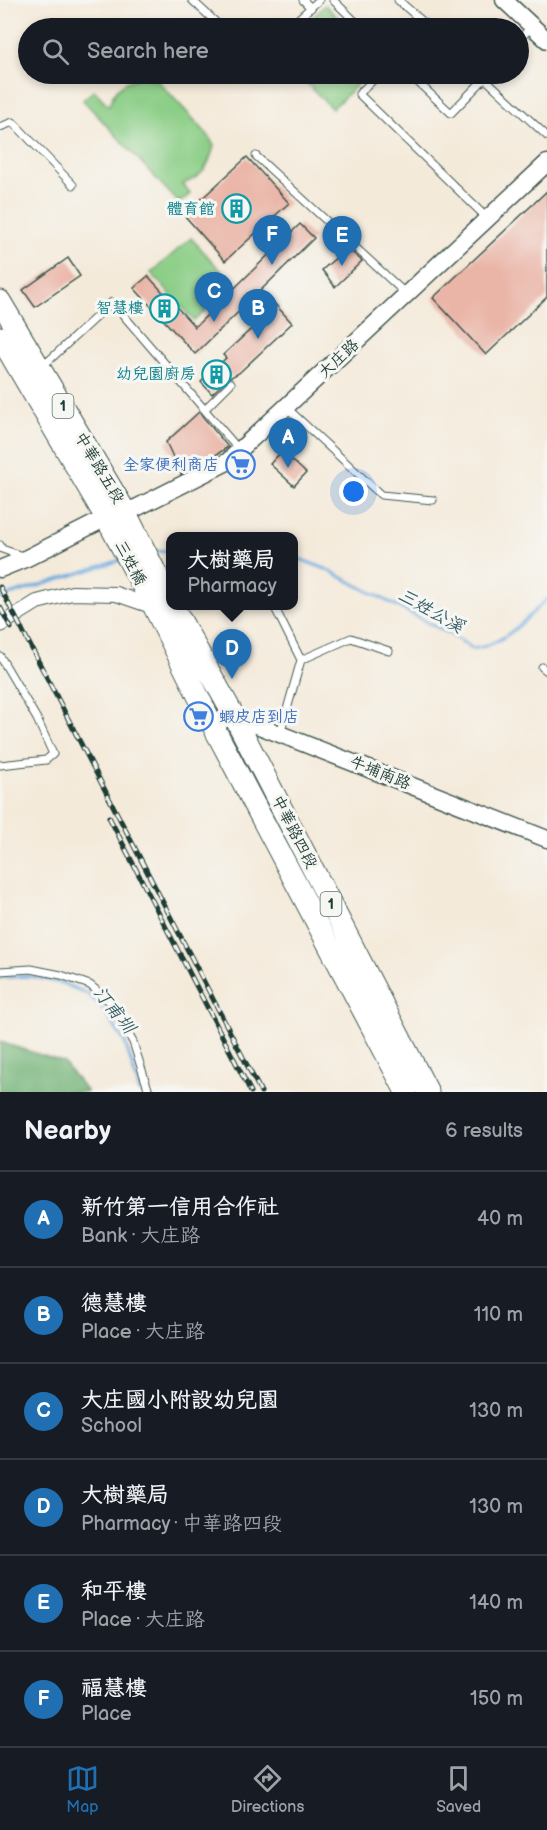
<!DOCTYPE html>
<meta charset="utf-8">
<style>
:root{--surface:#171b24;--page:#20242c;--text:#f1f3f6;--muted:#9ea1a6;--line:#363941;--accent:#1f6fb2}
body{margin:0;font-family:"Balsamiq Sans","LXGW WenKai TC",sans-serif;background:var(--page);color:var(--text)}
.you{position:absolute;left:354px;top:492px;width:21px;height:21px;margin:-15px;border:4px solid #fff;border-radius:50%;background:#1a73e8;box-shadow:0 0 0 9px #1a73e833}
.badge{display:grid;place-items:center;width:39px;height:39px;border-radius:50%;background:var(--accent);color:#fff;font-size:20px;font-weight:700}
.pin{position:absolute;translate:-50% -50px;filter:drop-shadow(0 2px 3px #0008)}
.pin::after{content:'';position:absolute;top:32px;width:21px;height:18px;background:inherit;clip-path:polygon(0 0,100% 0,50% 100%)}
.popup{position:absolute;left:166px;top:532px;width:132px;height:78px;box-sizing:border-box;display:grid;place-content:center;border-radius:12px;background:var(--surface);filter:drop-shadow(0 2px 4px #0005);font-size:20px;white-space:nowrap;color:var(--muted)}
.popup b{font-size:22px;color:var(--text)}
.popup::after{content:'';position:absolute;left:50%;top:100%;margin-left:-12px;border:12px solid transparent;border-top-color:var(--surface)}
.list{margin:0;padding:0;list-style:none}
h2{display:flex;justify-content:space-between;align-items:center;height:78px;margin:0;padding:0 24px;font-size:26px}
h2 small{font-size:20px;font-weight:400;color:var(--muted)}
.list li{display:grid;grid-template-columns:39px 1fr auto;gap:18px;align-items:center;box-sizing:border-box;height:96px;padding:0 24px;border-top:2px solid var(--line)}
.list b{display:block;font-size:22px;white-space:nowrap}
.list p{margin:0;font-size:20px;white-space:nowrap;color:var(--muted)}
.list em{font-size:20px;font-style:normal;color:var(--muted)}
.icon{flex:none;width:33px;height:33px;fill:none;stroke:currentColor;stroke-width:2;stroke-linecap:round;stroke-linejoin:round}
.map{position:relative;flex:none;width:547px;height:1092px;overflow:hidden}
.search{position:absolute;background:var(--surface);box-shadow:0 3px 9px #0003;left:18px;right:18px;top:18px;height:66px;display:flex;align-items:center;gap:15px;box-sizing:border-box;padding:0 21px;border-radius:33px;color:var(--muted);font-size:22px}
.sheet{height:654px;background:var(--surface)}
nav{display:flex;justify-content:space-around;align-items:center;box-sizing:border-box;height:84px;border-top:2px solid var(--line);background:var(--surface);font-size:16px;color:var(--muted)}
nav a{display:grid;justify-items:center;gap:3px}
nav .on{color:var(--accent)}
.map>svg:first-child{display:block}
.green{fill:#8bce86;stroke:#55865d;stroke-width:1.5}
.forest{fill:#70b173;stroke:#487754;stroke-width:1.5}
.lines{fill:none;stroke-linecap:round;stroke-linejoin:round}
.stream{stroke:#6cace0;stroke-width:3}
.building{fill:#eab5a7}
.service-casing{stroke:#3f574d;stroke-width:9}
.minor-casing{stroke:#3f574d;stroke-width:16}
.tertiary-casing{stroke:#3f574d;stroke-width:19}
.primary-casing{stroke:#3f574d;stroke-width:23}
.service{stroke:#fff;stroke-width:7}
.minor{stroke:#fff;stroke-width:14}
.tertiary{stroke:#fff;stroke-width:16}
.primary{stroke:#fff;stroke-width:21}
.rail-casing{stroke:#1f3d34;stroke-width:5}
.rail{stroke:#f6f6f2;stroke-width:3;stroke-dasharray:9;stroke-linecap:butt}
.labels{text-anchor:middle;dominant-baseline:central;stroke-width:6;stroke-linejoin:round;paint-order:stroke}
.shield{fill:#f6f6f2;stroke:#60746d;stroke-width:1.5}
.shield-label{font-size:15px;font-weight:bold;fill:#1f3d34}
.culture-label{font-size:16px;fill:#0d838f;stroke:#f6f6f2;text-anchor:end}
.street-label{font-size:16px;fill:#1f3d34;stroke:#f6f6f2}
.shop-label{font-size:16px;fill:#366cbe;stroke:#f6f6f2;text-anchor:end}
.water-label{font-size:18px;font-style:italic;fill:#365e68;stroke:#f6f6f2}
</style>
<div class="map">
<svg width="547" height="1092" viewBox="0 0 547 1092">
<rect width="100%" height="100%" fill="#f6f6f2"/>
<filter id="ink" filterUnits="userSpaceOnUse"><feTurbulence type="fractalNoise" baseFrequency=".0167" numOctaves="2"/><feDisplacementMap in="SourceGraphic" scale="12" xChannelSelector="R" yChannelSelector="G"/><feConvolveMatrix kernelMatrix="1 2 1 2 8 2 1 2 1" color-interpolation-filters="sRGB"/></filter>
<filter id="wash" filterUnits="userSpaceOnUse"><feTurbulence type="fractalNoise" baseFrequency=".008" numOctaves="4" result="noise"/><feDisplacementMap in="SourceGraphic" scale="24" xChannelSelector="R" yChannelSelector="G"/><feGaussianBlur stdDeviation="1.35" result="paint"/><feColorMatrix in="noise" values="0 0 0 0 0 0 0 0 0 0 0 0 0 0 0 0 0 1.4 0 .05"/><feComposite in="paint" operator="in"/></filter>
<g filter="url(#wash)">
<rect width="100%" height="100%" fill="#f4eada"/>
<path class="green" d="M325 5 348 28H303Z
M298 74H368L332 109Z
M142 77 158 81 208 135 214 146C208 167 204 176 183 184L190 194 179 203 83 100 94 90 109 106C115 87 123 81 142 77Z
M191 238 234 285 194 321 151 273Z"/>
<path class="forest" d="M0 1042 63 1062 87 1092H0Z"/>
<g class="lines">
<path class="stream" d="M154 552 170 550
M294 557 326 569 448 633 473 649C505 644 525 620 547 599
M0 598 121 560
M0 978 29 976 62 983 88 994 101 1007 125 1042 140 1092"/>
</g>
<g id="blocks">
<path class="building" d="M247 157 289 203 225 261 184 215Z
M547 191V297L486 355 433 298Z
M300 224 314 238 259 292 267 301 274 303 292 323 239 373 227 379 212 394 201 382 226 358 223 355 261 320 256 295 195 354 134 288 148 276 195 327Z
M347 248 362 261 335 287 322 270Z
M68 258 80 276 35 307 23 290Z
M199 412 228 447 208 460 181 474 166 442Z
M282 451 306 473 294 486 270 464Z"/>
</g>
</g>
<g filter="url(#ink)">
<use href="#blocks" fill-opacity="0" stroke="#3f574d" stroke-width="1.5"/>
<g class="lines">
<defs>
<path id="service" d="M192 0 222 28
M303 0 311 8
M333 0 362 28
M398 0 430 28
M288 28 319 0
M518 41 532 26
M379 74 359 94 488 219
M409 74 451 113 489 74
M480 74 547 136
M0 127 13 122 73 185
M256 156 405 293
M42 367 112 302 240 451
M287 408 381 495 433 500
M205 409 231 383
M0 545 2 549 22 556
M274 606 301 660 351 638 389 651
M0 656 37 719 53 754 46 760 0 765
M542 667 547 671
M280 734 301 660
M0 971 31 969 61 975 90 985 109 1001 133 1042 149 1092"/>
<path id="minor" d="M0 625 37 602 72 593 116 594 154 607"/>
<path id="tertiary" d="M504 0 547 40
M0 569 27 558 106 518 138 507 227 462 547 163
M212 724 234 716 547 839"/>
<path id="primary" d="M0 301 125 511 170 601
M0 337 106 518 154 607 212 724 406 1092
M173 606 234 716 428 1092"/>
</defs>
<use href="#service" class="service-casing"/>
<use href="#minor" class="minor-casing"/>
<use href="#tertiary" class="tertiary-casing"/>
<use href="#primary" class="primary-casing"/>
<use href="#service" class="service"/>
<use href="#minor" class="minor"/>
<use href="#tertiary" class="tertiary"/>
<use href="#primary" class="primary"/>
<defs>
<path id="rail" d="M0 587 261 1092
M0 607 11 628
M109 817 251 1092"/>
</defs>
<use href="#rail" class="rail-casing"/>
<use href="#rail" class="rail"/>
</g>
</g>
<defs>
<symbol id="building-ring" viewBox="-11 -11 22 22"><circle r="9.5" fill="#f6f6f2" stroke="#0f9aa8" stroke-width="1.5"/><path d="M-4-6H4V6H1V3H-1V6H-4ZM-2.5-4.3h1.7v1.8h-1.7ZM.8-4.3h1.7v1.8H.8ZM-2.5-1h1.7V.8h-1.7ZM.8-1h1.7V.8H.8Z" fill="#0f9aa8"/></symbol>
<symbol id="supermarket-ring" viewBox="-11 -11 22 22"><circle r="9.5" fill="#f6f6f2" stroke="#3f7fe0" stroke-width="1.5"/><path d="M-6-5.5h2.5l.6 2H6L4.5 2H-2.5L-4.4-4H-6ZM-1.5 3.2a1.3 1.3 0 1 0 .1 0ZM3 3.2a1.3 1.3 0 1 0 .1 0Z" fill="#3f7fe0"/></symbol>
</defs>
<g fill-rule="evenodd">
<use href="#building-ring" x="220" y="192" width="33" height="33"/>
<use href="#building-ring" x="148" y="292" width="33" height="33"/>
<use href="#building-ring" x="200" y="358" width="33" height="33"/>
<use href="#supermarket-ring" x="224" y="448" width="33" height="33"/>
<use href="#supermarket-ring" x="182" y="700" width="33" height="33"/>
</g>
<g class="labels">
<g class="shield">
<rect x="52.5" y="394" width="21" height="24" rx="4.5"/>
<rect x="320.5" y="892" width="21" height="24" rx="4.5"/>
</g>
<g class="shield-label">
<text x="63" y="406">1</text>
<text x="331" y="904">1</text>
</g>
<g class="culture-label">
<text x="215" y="209">體育館</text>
<text x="144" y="308">智慧樓</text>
<text x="196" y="374">幼兒園廚房</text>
</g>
<g class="street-label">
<text transform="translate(339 359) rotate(-43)">大庄路</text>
<text transform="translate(99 468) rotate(59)">中華路五段</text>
<text transform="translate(130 563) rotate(62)">三姓橋</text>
<text transform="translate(380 773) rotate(22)">牛埔南路</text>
<text transform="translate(294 832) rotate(63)">中華路四段</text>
</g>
<g class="shop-label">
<text x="219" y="465">全家便利商店</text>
<text x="219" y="717" text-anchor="start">蝦皮店到店</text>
</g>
<g class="water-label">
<text transform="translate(431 611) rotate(29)">三姓公溪</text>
<text transform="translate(114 1010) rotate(51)">汀甫圳</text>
</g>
</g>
</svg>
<div class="you"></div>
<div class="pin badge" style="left:288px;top:468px">A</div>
<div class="pin badge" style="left:258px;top:339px">B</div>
<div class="pin badge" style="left:214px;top:322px">C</div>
<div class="pin badge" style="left:232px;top:679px">D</div>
<div class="popup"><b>大樹藥局</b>Pharmacy</div>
<div class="pin badge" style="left:342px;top:266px">E</div>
<div class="pin badge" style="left:272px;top:265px">F</div>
<div class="search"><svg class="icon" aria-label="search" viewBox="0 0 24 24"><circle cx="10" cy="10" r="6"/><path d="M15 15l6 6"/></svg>Search here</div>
</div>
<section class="sheet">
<h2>Nearby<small>6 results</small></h2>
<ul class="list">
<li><span class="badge">A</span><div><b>新竹第一信用合作社</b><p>Bank · 大庄路</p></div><em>40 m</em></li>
<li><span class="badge">B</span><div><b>德慧樓</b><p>Place · 大庄路</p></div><em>110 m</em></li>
<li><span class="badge">C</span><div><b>大庄國小附設幼兒園</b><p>School</p></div><em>130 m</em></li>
<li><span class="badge">D</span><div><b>大樹藥局</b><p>Pharmacy · 中華路四段</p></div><em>130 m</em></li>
<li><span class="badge">E</span><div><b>和平樓</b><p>Place · 大庄路</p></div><em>140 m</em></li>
<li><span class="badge">F</span><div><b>福慧樓</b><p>Place</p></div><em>150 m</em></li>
</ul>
</section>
<nav>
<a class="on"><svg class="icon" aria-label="map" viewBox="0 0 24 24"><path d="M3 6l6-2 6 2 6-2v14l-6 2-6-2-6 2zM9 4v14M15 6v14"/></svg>Map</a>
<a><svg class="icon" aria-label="directions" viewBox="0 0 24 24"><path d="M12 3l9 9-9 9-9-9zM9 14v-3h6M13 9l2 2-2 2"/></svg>Directions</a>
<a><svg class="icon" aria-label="saved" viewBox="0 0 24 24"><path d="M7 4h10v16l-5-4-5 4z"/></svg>Saved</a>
</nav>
